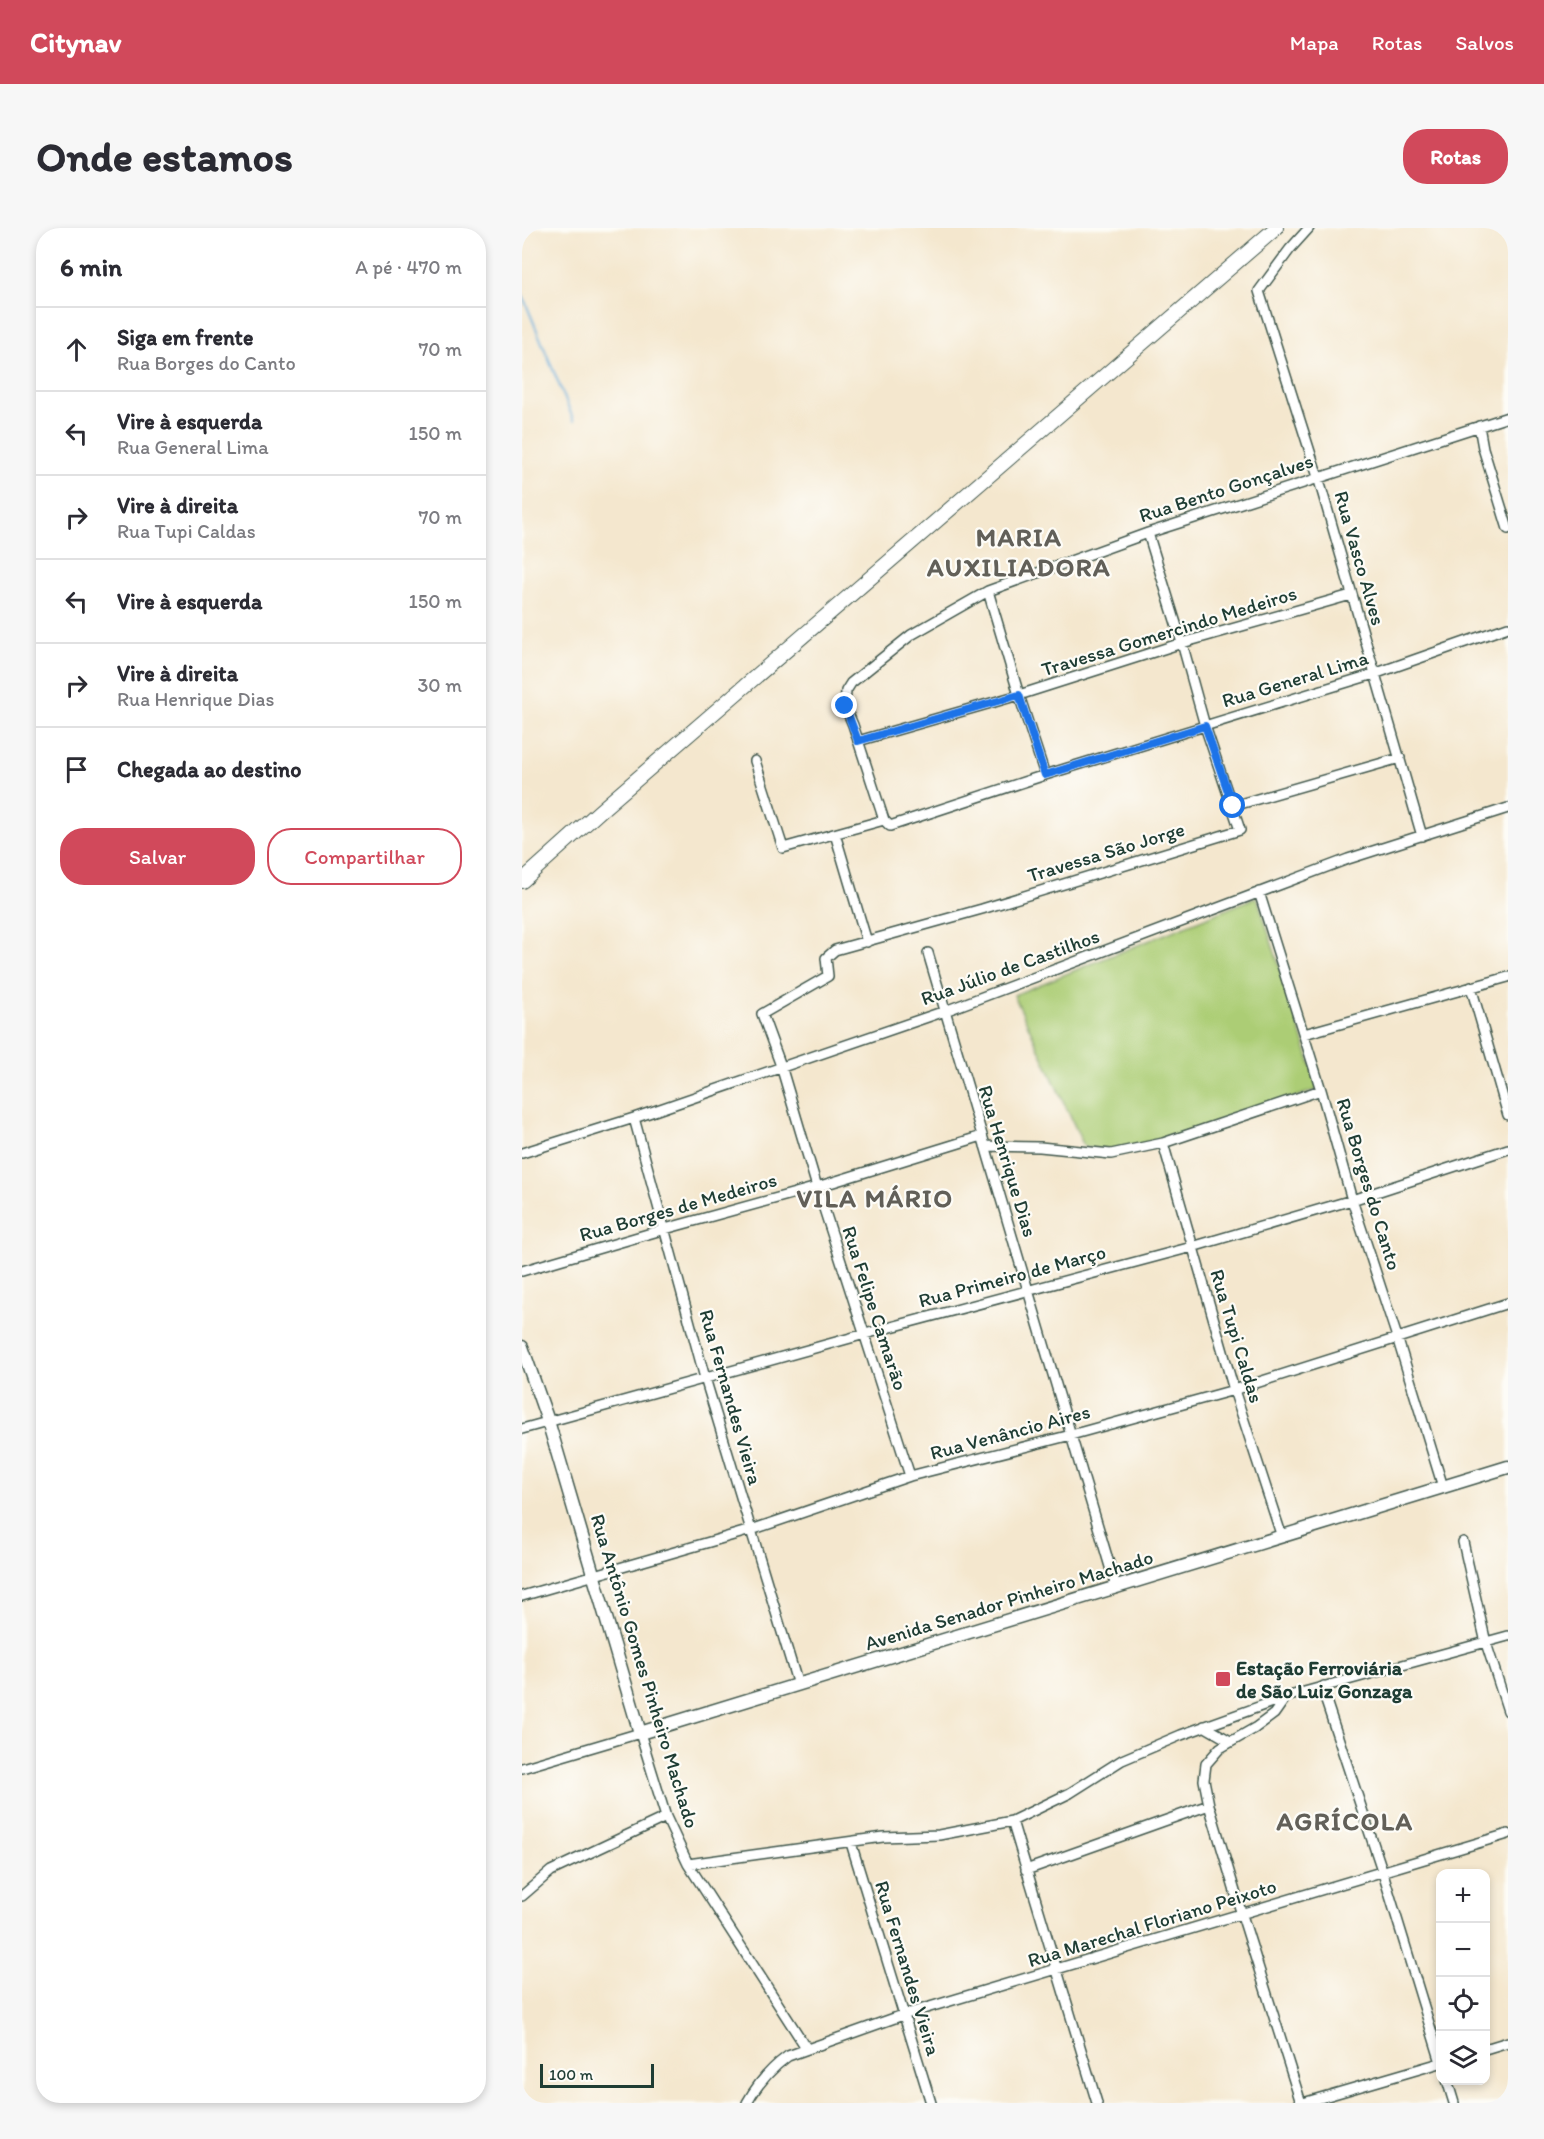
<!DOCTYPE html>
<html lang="pt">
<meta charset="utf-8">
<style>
:root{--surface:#fff;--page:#f7f7f7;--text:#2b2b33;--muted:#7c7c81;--line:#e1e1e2;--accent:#d1495b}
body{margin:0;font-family:Itim,sans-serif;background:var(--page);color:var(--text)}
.controls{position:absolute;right:18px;bottom:18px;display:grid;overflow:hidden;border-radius:12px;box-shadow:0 3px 9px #0003}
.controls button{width:54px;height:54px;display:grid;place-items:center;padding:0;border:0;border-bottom:2px solid var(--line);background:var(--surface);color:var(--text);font:30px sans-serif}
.scale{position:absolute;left:18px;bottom:15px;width:114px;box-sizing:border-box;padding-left:6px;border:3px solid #1f3d34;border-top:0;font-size:16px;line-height:21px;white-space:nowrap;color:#1f3d34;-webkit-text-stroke:4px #fdfcf7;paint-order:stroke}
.stop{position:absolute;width:18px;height:18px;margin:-14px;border:4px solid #1a73e8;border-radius:50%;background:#fff}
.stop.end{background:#1a73e8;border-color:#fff;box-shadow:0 2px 6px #0008}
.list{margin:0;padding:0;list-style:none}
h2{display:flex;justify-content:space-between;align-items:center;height:78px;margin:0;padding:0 24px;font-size:26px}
h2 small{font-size:20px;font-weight:400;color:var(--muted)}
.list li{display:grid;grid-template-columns:39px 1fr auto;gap:18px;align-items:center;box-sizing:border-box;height:84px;padding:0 24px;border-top:2px solid var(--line)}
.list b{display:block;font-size:22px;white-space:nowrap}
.list p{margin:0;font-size:20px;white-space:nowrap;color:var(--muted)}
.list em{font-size:20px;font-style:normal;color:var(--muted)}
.actions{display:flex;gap:12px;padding:18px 24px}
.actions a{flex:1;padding:14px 0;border:2px solid var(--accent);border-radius:24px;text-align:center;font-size:21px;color:var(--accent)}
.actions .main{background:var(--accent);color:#fff}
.icon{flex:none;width:33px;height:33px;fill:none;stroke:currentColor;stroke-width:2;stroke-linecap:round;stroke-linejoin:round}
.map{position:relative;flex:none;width:986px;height:1875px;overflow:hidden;border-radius:24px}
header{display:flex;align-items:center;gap:36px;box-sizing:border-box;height:84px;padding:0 30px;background:var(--accent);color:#fff}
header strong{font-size:28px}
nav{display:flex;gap:33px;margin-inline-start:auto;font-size:21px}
.intro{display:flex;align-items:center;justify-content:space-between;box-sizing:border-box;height:144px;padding:0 36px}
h1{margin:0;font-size:42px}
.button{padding:15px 27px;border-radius:24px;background:var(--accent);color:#fff;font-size:21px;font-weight:700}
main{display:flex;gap:36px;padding:0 36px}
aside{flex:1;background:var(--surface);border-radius:24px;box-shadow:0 3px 9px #0003}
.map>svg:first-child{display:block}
.green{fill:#accd75;stroke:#668554;stroke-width:1.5}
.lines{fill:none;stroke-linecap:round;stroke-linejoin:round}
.stream{stroke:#62aad9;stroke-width:2}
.minor-casing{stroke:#3f564b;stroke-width:12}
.major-casing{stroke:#3f564b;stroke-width:15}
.highway-casing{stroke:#3f564b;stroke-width:16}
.minor{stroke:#fff;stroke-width:9}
.major{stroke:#fff;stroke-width:12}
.highway{stroke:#fff;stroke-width:14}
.route{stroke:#1a73e8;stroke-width:8}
.poi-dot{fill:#d1495b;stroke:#fdfcf7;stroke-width:2}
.labels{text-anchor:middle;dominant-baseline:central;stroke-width:4.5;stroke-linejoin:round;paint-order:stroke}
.street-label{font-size:20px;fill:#1f3d34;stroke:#fdfcf7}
.poi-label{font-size:20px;font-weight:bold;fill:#1f3d34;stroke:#fdfcf7;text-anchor:start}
.district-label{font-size:26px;font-weight:bold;letter-spacing:1.5px;fill:#626059;stroke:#fdfcf7}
</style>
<header>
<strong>Citynav</strong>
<nav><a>Mapa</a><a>Rotas</a><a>Salvos</a></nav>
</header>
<div class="intro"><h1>Onde estamos</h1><a class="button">Rotas</a></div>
<main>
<aside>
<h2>6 min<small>A pé · 470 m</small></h2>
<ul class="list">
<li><svg class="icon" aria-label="ahead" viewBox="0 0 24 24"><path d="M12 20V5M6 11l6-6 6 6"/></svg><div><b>Siga em frente</b><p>Rua Borges do Canto</p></div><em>70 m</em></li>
<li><svg class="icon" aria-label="left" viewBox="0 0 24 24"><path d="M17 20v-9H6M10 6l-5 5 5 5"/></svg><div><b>Vire à esquerda</b><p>Rua General Lima</p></div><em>150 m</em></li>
<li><svg class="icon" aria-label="right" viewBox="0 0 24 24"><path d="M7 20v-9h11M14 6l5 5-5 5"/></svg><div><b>Vire à direita</b><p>Rua Tupi Caldas</p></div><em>70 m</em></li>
<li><svg class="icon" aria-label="left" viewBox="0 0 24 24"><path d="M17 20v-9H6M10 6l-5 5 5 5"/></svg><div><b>Vire à esquerda</b></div><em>150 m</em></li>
<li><svg class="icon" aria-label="right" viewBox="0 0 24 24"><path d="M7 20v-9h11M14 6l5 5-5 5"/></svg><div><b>Vire à direita</b><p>Rua Henrique Dias</p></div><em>30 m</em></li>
<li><svg class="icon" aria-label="arrive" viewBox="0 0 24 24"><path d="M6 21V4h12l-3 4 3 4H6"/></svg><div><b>Chegada ao destino</b></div></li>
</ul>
<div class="actions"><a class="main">Salvar</a><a>Compartilhar</a></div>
</aside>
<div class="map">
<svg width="986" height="1875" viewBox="0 0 986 1875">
<rect width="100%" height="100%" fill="#fdfcf7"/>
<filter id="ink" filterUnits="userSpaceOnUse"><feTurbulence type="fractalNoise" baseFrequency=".0167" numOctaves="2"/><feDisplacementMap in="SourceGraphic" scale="12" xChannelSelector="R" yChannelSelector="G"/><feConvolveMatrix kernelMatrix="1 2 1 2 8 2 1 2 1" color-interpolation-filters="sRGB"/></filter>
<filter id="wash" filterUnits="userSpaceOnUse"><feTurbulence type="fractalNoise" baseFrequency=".008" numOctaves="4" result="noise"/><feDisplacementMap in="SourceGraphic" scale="24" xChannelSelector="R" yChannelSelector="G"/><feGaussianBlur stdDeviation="1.35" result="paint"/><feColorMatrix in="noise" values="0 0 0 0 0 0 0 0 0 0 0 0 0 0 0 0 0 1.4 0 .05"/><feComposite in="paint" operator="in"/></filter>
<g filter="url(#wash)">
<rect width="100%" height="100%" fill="#f4e7ce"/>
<path class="green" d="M735 669 797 861 640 914 588 925 562 918 492 767Z"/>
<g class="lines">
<path class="stream" d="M0 66 52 193"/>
</g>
</g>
<g filter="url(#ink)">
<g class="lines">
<defs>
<path id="minor" d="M787 0 768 21 737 63 796 249 900 608
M957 198 961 220 986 301
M466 363 497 467 523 547
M336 513 497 467 660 415 829 367
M233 533 261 620 362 592
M711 578 878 530
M362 592 331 497 323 478 324 463 329 455 389 407 466 363 626 305 986 189
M362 592 368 598 523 547 852 446 986 399
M313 606 345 714
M737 664 799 862 830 972 875 1109 921 1259
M406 725 594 1359
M949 759 986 887
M782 806 986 749
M112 890 183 1150 276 1457
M641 915 712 1162 760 1309
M463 918 518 919 589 926 641 915 799 862
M0 925 112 890 423 783 826 631 986 580
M0 1043 143 1001 295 959 460 908
M0 1201 343 1106 670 1019 830 972 986 921
M388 1248 295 959 259 838 240 786 306 748 304 730 313 722 460 681 718 602 683 498 660 415 626 305
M941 1314 964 1415 986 1483
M0 1368 229 1302 388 1248 549 1207 712 1162 986 1075
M802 1458 804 1473 861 1645 918 1831
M764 1469 752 1486 733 1500 698 1520 684 1536 682 1552 687 1577 720 1687 779 1875
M682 1498 708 1513
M0 1540 118 1505 144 1589 166 1636 285 1821
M490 1593 575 1875
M329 1615 409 1875
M166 1636 361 1609 417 1607 490 1593 548 1565 600 1532 659 1507 764 1469 986 1408
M504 1642 687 1577
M0 1668 29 1643 144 1589
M963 1821 986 1814
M925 1852 932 1875
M225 1875C236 1855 248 1841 266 1828L381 1787 986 1606
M781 1875 918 1835"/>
<path id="major" d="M0 1119 26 1193 118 1505 986 1239"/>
<path id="highway" d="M0 653 78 583 754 0"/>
</defs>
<use href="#minor" class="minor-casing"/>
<use href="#major" class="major-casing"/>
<use href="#highway" class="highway-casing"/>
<use href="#minor" class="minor"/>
<use href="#major" class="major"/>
<use href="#highway" class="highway"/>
</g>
</g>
<g class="lines" filter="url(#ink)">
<path class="route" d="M323 478 336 513 497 467 523 547 683 498 711 578"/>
</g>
<rect class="poi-dot" x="693" y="1443" width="16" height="16" rx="3"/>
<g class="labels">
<g class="street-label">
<text transform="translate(704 260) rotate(-18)">Rua Bento Gonçalves</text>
<text transform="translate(838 330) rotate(74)">Rua Vasco Alves</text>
<text transform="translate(647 403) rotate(-17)">Travessa Gomercindo Medeiros</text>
<text transform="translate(773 451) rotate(-17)">Rua General Lima</text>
<text transform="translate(584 624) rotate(-17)">Travessa São Jorge</text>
<text transform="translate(488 739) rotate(-20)">Rua Júlio de Castilhos</text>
<text transform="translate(486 933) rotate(73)">Rua Henrique Dias</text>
<text transform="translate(847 956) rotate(73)">Rua Borges do Canto</text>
<text transform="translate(156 979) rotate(-16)">Rua Borges de Medeiros</text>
<text transform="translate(490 1048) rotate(-15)">Rua Primeiro de Março</text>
<text transform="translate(353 1080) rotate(72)">Rua Felipe Camarão</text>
<text transform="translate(715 1108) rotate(73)">Rua Tupi Caldas</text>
<text transform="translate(209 1169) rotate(74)">Rua Fernandes Vieira</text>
<text transform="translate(488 1204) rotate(-15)">Rua Venâncio Aires</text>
<text transform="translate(487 1372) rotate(-17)">Avenida Senador Pinheiro Machado</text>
<text transform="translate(123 1443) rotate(73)">Rua Antônio Gomes Pinheiro Machado</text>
<text transform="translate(630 1695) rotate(-17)">Rua Marechal Floriano Peixoto</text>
<text transform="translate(386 1740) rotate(73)">Rua Fernandes Vieira</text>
</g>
<g class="poi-label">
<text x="714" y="1440">Estação Ferroviária<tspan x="714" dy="23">de São Luiz Gonzaga</tspan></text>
</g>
<g class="district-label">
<text x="497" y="309">MARIA<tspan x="497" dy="30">AUXILIADORA</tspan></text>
<text x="353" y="970">VILA MÁRIO</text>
<text x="823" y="1593">AGRÍCOLA</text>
</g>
</g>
</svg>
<div class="controls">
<button>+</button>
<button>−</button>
<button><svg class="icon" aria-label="locate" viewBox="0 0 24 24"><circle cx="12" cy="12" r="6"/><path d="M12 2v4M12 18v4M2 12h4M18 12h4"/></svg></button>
<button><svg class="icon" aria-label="layers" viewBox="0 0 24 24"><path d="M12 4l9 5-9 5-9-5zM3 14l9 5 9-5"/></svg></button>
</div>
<div class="scale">100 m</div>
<div class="stop" style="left:711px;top:578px"></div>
<div class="stop end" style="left:323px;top:478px"></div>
</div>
</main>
